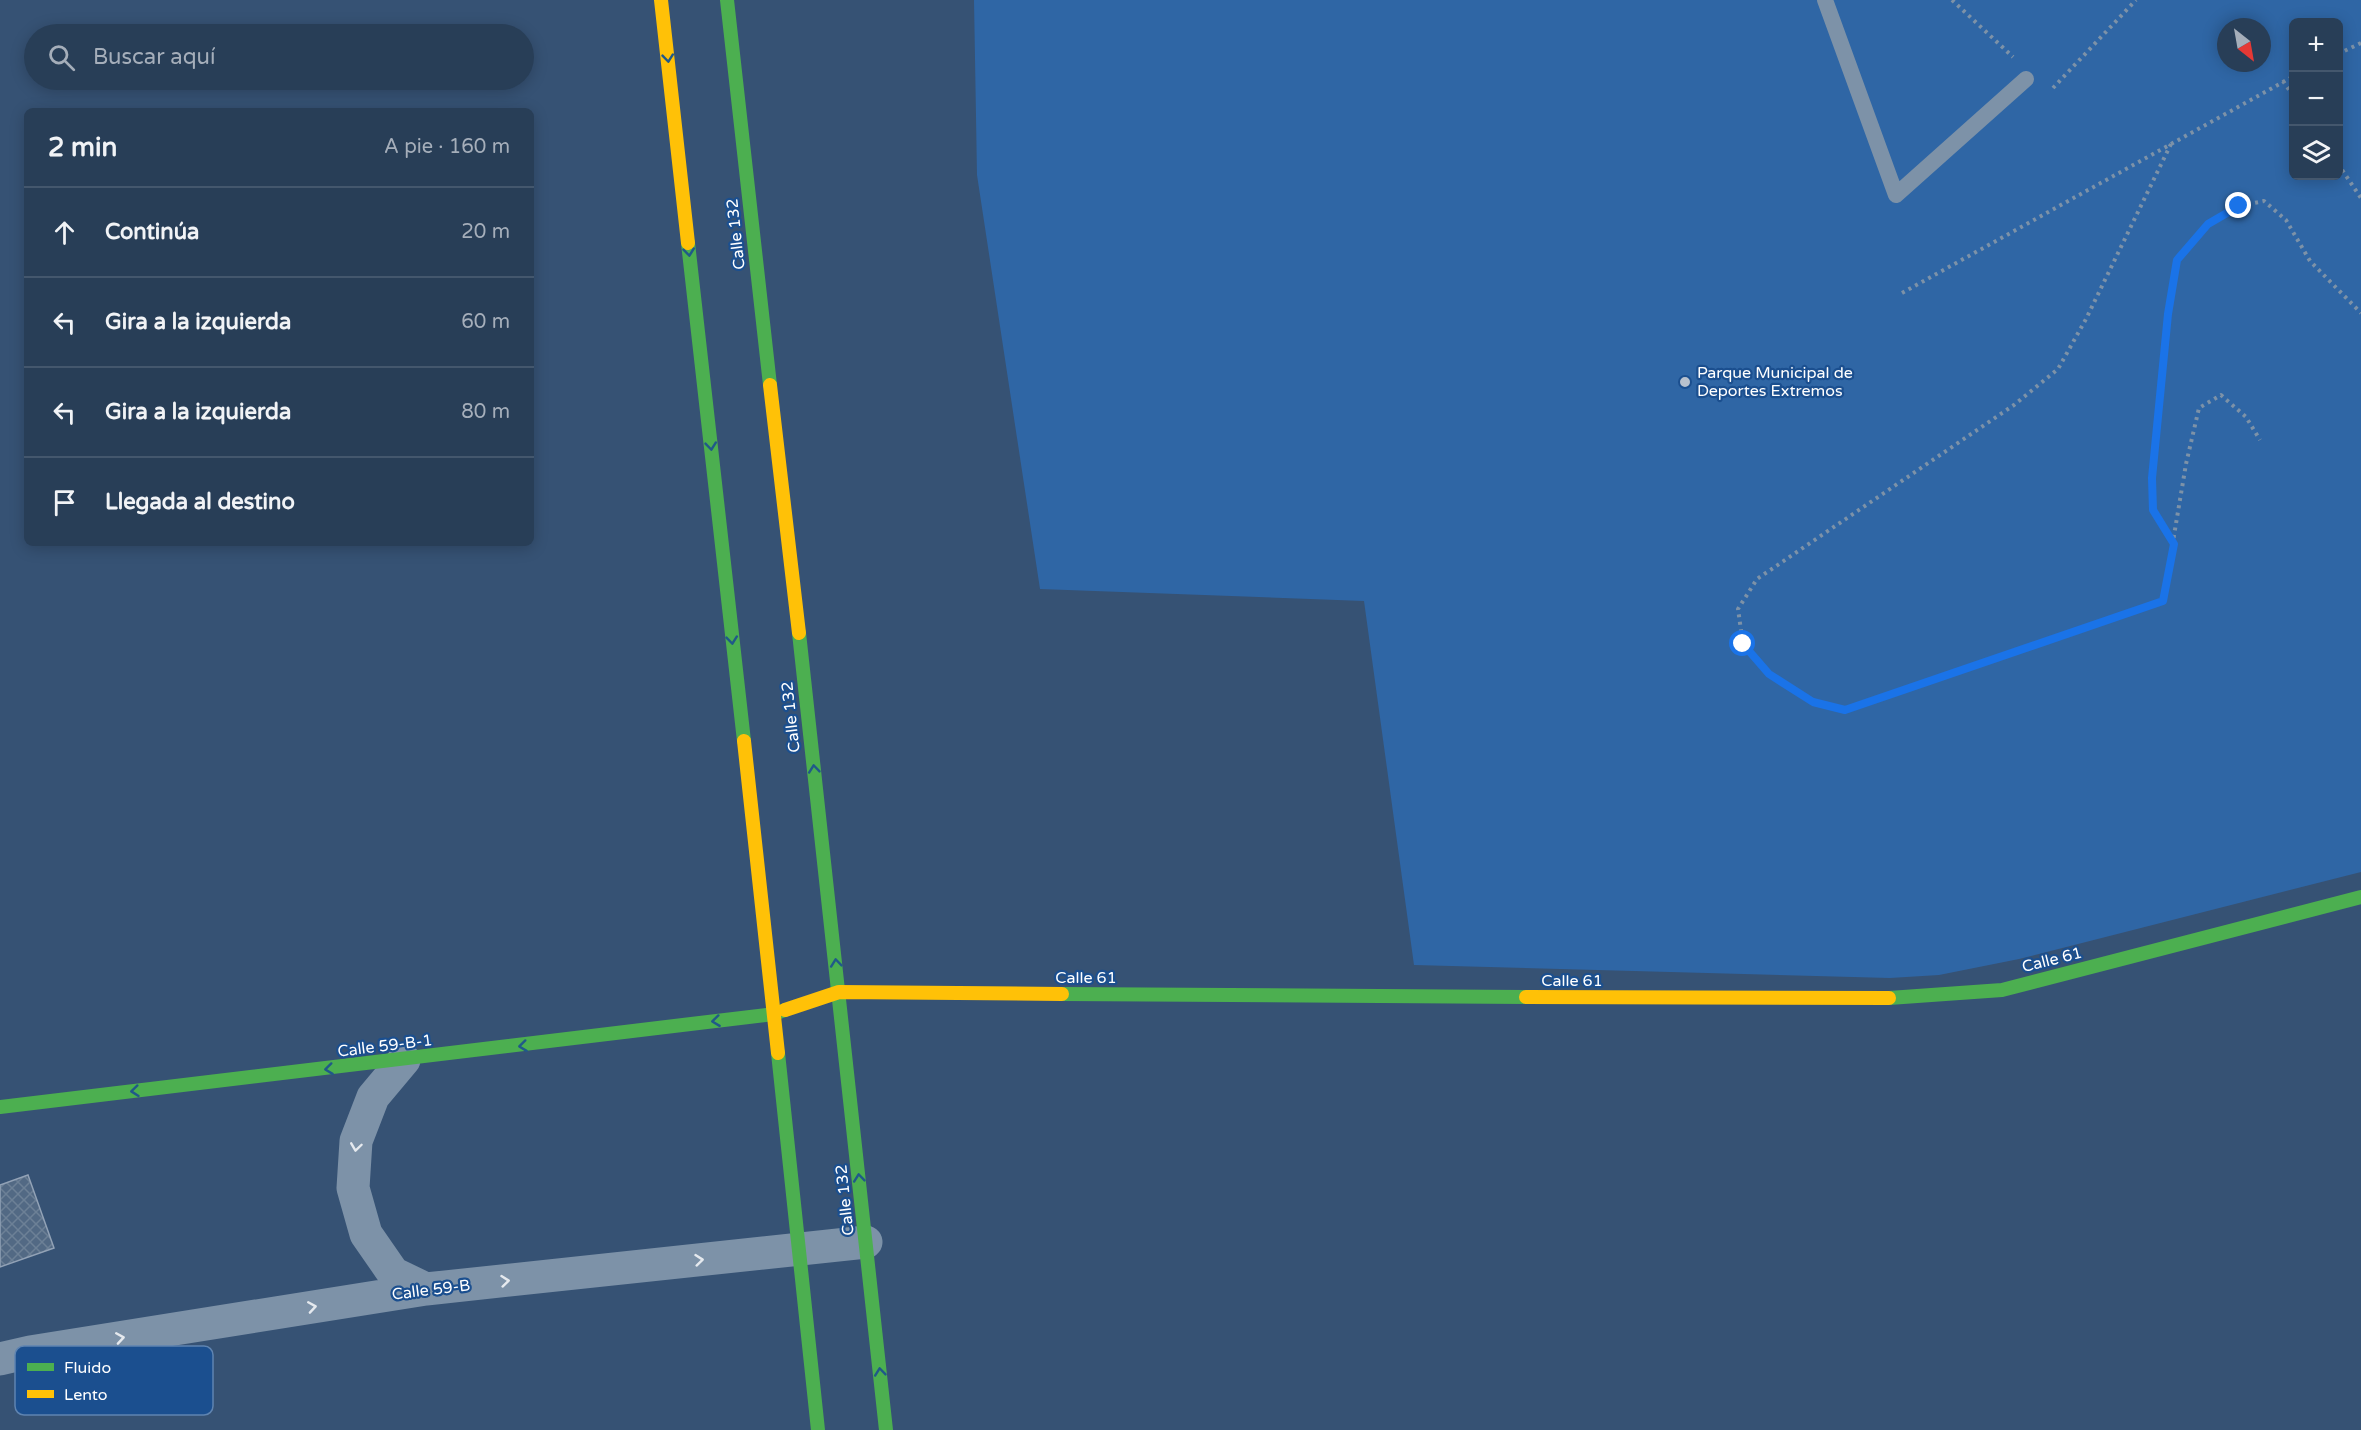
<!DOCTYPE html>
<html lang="es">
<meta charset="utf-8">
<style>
:root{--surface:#283e57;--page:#344961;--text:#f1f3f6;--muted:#a5aeba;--line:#44576d}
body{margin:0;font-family:"Varela Round",sans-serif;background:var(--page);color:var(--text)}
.controls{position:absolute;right:18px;top:18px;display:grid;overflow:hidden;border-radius:9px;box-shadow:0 3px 15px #0003}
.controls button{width:54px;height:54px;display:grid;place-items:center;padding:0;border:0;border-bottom:2px solid var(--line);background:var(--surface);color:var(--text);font:30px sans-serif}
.compass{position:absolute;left:2217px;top:18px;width:54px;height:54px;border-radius:50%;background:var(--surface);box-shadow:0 3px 15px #0003;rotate:149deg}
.stop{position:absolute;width:18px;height:18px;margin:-14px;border:4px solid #1a73e8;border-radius:50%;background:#fff}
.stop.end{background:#1a73e8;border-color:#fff;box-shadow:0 2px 6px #0008}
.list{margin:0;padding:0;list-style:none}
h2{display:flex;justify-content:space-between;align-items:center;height:78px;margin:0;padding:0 24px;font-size:26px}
h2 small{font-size:20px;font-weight:400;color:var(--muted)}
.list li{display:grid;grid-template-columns:39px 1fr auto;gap:18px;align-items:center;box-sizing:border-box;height:90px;padding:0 24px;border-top:2px solid var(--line)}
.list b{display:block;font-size:22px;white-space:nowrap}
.list em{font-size:20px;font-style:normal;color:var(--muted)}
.icon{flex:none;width:33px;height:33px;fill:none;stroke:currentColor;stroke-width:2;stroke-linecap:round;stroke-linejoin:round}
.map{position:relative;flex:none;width:2361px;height:1430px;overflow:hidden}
.search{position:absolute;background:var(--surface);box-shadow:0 3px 15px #0003;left:24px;top:24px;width:510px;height:66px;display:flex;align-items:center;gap:15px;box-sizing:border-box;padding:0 21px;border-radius:33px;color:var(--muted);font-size:22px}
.panel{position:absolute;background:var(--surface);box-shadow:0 3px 15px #0003;left:24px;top:108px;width:510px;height:438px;border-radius:9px}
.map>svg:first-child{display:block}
.pitch{fill:#2f66a5;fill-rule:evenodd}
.building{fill:url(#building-cross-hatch);stroke:#92a2b6;stroke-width:1.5}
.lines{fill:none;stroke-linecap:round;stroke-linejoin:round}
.path{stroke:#7d92a8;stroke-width:4;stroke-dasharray:3 4.5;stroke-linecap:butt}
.lane{stroke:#7d92a8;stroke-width:16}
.street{stroke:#7d92a8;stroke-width:33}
.fast{stroke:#4caf50;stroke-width:14}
.slow{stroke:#ffc107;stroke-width:14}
.oneway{stroke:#205989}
.oneway2{stroke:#e5e9ee}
.route{stroke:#1a73e8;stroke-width:8}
.poi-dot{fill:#b9c2ce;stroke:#1b4f8f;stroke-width:2}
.labels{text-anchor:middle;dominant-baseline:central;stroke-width:4.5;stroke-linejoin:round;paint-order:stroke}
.street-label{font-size:16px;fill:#fff;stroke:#1b4f8f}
.poi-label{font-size:16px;fill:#fff;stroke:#1b4f8f;text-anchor:start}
.key{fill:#1b4f8f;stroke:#5f84b1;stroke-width:1.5}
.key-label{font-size:16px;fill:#fff}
</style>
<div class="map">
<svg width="2361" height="1430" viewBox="0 0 2361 1430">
<defs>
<pattern id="building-cross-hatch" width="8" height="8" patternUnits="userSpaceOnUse" patternTransform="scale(1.5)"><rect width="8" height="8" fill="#526984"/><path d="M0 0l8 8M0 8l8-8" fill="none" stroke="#6c8096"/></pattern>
</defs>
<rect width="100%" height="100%" fill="#365274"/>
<path class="pitch" d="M974 0H2361V872L2019 959 1939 975 1890 978 1414 965 1364 601 1040 589 977 175ZM2294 22H2338V176H2294ZM2226 27H2262V63H2226Z"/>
<path class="building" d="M28 1175 54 1248 0 1267V1185Z"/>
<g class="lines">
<path class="path" d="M1952 0 2013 57
M2338 54 2361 43
M2283 81 2294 97
M2053 88 2136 0
M2171 144 2086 319 2058 369 2014 405 1757 579 1738 609 1743 644 1769 674 1813 702 1845 710 2163 601 2186 464 2199 408 2221 395 2246 417 2260 440
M2338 164 2361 198
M1902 293 2294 76
M2173 543 2153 510 2152 478 2167 313 2177 260 2208 224 2239 206 2264 201 2286 220 2310 261 2361 313"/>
<path class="lane" d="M1825 0 1896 195 2026 79"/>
<path class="street" d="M404 1060 373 1097 356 1141 353 1188 366 1234 393 1273 426 1289
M0 1359 30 1352 426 1289 866 1242"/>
<path class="fast" d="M727 0 770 385
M688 243 744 741
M799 633 886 1430
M1062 994 1526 997
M1889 998 2002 990 2361 897
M778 1053 818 1430
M0 1107 774 1014 785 1010"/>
<path class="slow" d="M661 0 688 243
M770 385 799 633
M744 741 778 1053
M1526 997 1889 998
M785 1010 839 992 1062 994"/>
</g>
<defs><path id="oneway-chevron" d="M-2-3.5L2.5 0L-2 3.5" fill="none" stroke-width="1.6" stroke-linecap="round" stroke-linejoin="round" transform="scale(1.5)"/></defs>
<g class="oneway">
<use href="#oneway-chevron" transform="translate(668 58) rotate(84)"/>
<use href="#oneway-chevron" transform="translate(689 252) rotate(84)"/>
<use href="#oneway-chevron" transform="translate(711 446) rotate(84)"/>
<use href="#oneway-chevron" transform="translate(732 640) rotate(84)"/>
<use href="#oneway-chevron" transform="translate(814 769) rotate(-96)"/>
<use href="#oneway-chevron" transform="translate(836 963) rotate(-96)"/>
<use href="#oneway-chevron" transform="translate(716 1021) rotate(173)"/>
<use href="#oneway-chevron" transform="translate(523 1046) rotate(173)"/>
<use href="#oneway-chevron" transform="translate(329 1069) rotate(173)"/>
<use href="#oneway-chevron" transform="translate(135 1091) rotate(174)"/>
<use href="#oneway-chevron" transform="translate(859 1178) rotate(-96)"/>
<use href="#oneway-chevron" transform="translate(880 1372) rotate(-96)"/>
</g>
<g class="oneway2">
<use href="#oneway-chevron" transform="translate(356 1147) rotate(98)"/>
<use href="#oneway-chevron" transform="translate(699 1260) rotate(-6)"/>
<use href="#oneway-chevron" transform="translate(505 1281) rotate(-6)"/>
<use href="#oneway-chevron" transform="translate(312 1307) rotate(-9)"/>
<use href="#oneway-chevron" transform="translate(120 1338) rotate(-9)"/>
</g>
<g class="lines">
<path class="route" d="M1743 644 1769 674 1813 702 1845 710 2163 601 2174 544 2153 510 2152 478 2168 314 2177 260 2208 224 2239 206"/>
</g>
<circle class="poi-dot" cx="1685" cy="382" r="6"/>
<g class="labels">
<g class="street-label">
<text transform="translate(736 234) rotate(-96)">Calle 132</text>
<text transform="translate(791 717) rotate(-96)">Calle 132</text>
<text transform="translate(2052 960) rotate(-14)">Calle 61</text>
<text x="1086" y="978">Calle 61</text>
<text x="1572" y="981">Calle 61</text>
<text transform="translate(385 1046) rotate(-7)">Calle 59-B-1</text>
<text transform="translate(845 1200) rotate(-96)">Calle 132</text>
<text transform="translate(431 1290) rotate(-7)">Calle 59-B</text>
</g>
<g class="poi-label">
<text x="1697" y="373">Parque Municipal de<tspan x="1697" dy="18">Deportes Extremos</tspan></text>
</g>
</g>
<rect x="15" y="1346" width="198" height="69" rx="9" class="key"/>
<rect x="27" y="1363" width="27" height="8" fill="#4caf50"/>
<rect x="27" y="1390" width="27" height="8" fill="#ffc107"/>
<g class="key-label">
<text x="64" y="1373">Fluido</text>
<text x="64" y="1400">Lento</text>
</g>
</svg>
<div class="controls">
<button>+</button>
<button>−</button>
<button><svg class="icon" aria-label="layers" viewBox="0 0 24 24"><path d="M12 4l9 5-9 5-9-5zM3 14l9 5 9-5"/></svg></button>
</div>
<svg class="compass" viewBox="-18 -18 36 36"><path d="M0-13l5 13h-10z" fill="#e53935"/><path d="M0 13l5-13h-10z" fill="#a5aeba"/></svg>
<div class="stop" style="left:1743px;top:644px"></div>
<div class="stop end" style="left:2239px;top:206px"></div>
<div class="search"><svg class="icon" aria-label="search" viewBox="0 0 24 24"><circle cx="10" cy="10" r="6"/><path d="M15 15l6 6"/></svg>Buscar aquí</div>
<section class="panel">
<h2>2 min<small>A pie · 160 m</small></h2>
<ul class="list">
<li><svg class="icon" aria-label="ahead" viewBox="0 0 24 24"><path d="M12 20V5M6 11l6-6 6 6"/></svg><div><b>Continúa</b></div><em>20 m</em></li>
<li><svg class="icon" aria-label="left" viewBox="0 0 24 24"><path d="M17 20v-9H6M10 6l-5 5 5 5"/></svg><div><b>Gira a la izquierda</b></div><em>60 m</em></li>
<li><svg class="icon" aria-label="left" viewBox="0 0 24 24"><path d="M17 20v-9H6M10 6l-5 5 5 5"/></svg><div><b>Gira a la izquierda</b></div><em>80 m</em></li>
<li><svg class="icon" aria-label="arrive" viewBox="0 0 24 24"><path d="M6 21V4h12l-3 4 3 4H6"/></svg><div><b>Llegada al destino</b></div></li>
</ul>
</section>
</div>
